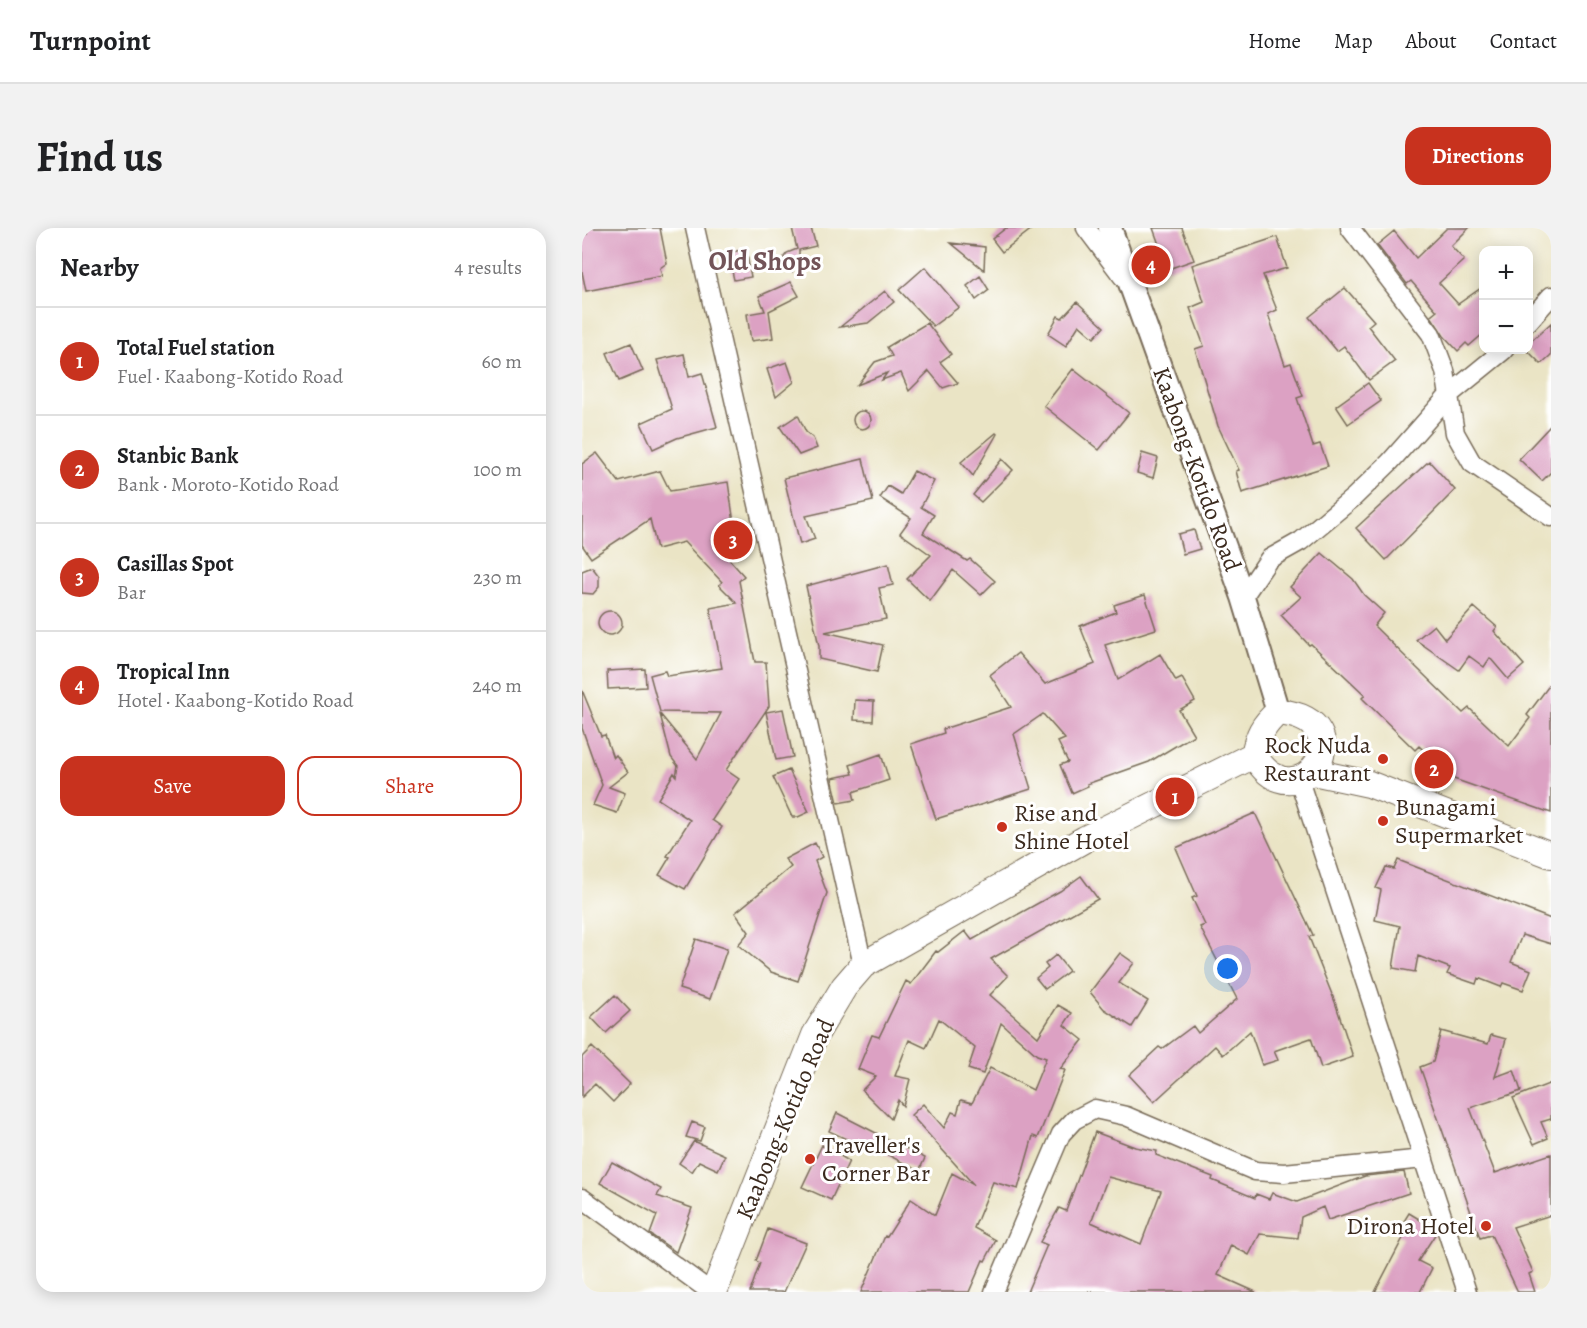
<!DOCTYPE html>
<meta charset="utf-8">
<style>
:root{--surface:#fff;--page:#f2f2f2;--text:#202124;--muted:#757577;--line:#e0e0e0;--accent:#c8321e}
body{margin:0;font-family:Alegreya,serif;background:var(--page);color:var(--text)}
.controls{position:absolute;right:18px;top:18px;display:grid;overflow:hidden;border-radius:12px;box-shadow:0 3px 15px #0003}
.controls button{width:54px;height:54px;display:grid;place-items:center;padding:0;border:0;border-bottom:2px solid var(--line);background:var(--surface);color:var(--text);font:30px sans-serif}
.you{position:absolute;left:646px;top:741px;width:21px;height:21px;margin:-15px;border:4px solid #fff;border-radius:50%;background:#1a73e8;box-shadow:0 0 0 9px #1a73e833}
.badge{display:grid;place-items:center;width:39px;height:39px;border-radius:50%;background:var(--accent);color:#fff;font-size:20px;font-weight:700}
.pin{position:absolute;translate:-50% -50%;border:3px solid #fff;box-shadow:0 2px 6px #0006}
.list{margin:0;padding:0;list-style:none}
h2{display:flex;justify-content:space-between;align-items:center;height:78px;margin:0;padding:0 24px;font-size:26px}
h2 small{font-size:20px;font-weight:400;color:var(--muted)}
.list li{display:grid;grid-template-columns:39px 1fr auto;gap:18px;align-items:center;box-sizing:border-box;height:108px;padding:0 24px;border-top:2px solid var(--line)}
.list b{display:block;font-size:22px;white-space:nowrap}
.list p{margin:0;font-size:20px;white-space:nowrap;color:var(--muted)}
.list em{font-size:20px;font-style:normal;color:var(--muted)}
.actions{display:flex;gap:12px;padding:18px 24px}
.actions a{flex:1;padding:14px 0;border:2px solid var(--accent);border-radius:18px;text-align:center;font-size:21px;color:var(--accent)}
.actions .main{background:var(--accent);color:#fff}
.map{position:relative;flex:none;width:969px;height:1064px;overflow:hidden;border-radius:18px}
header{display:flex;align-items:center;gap:36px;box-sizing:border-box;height:84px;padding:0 30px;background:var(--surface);border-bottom:2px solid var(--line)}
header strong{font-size:28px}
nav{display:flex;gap:33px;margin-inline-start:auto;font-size:21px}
.intro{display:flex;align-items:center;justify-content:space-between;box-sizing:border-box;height:144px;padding:0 36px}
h1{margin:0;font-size:42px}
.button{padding:15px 27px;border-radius:18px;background:var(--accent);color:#fff;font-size:21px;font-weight:700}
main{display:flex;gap:36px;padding:0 36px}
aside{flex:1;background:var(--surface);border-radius:18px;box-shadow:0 3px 15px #0003}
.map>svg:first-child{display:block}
.building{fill:#dca1c3;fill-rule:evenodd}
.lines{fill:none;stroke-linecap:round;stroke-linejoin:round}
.minor-casing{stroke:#786b58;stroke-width:21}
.tertiary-casing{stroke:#786b58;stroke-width:26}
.secondary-casing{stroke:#786b58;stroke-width:28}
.minor{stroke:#fff;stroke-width:18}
.tertiary{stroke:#fff;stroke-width:22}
.secondary{stroke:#fff;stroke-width:26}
.poi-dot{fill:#c8321e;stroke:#fff;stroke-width:2}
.labels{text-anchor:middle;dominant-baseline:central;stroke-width:6;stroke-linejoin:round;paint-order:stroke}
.street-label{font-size:24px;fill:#3b2a1e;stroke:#fff}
.poi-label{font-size:24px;fill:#3b2a1e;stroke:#fff;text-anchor:start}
.quarter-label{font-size:27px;font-weight:bold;fill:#735458;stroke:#fff}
</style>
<header>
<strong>Turnpoint</strong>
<nav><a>Home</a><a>Map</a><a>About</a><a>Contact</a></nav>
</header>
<div class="intro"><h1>Find us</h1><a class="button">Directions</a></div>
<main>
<aside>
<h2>Nearby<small>4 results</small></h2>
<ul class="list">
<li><span class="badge">1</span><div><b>Total Fuel station</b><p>Fuel · Kaabong-Kotido Road</p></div><em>60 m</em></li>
<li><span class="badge">2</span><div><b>Stanbic Bank</b><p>Bank · Moroto-Kotido Road</p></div><em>100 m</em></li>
<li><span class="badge">3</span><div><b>Casillas Spot</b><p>Bar</p></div><em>230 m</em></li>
<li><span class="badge">4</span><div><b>Tropical Inn</b><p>Hotel · Kaabong-Kotido Road</p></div><em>240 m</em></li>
</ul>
<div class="actions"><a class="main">Save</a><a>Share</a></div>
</aside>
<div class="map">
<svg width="969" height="1064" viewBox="0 0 969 1064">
<rect width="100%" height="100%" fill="#fff"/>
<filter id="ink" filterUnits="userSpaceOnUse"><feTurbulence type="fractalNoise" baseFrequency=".0167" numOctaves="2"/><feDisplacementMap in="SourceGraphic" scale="12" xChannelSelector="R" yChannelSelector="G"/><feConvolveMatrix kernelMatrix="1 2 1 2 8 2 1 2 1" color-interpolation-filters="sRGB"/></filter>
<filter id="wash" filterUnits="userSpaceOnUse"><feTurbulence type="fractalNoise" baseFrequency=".008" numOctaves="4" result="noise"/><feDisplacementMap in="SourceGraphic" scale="24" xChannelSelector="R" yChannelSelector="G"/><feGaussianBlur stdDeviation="1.35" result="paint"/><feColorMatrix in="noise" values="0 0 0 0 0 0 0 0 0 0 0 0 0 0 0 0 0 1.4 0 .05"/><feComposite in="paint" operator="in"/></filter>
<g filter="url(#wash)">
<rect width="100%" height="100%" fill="#eae4c5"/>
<g id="blocks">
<path class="building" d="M4 0H78L85 35 78 40 80 48 4 63 0 44V6H5Z
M210 0H229L234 18 217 22V33L210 44 202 34V29L205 25 215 21Z
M424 0H451L420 24 410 11Z
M571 0H600L612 32 586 41Z
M865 0H887L869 18 882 32 857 55 876 76 902 58V105L887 118 884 115 876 123 862 108 849 88 855 83 829 53 825 56 795 17 812 3 834 30Z
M695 9 705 40 681 47 695 82 686 86 703 137 709 135 721 168 715 170 731 218 738 216 746 238 660 265 654 243 657 242 636 198 613 121 622 118 608 80 622 74 610 37Z
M369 15 403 19 402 42Z
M164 21 169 49 152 52 146 25Z
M343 39 377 79 351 98 317 62Z
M398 48 407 62 394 72 385 58Z
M209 54 217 68 187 83 191 110 169 113 165 86 183 83 177 68Z
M763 60 792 93 786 98 813 133 787 152 762 118 755 123 727 89Z
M303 63 312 74 286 95 258 99Z
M495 74 522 99 512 110 497 97 484 118 466 106 476 88 480 90Z
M345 95 369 126 358 134 376 155 361 160 347 143 327 163 319 145 300 152 305 145 275 157 293 134 310 128 305 119Z
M969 95V127L959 136 945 122 946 116Z
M49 115 61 143 37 153 25 125Z
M102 126 107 149 120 145 135 199 95 210 71 221 59 195 90 181 75 132Z
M205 134 212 154 194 169 185 141Z
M491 141 547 185 517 222 462 178Z
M786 155 799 173 766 196 754 178Z
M271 192a9 9 0 1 1 18 0a9 9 0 1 1-18 0Z
M216 187 224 204 231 210 235 220 217 227 198 199Z
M969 197V244L960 253 937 231Z
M414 205 415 206 391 248 379 234Z
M15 225 37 254 78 243 88 263 146 254 154 309 130 312 162 348 157 353 173 434H184L187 478 144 542 157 551 130 592 140 599 103 661 77 647 88 629 85 628 108 592 76 571 92 545 94 548 96 538 89 529 78 486 115 531 139 485 78 484 68 447 83 443 85 448 140 440 128 380 155 375 137 357 140 354 102 314 75 321 68 291 9 330 0 317V236Z
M560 225 576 230 571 250 555 245Z
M281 231 291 273 224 288 233 311 218 316 202 250Z
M420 231 431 242 399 274 391 267Z
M847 233 873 262 804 332 774 300Z
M332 243 352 253 339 279 352 287 341 305 385 333 388 331 413 353 399 367 371 342 348 373 325 351 349 327 318 305 329 290 298 270 306 258 319 266Z
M612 302 618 321 601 326 596 306Z
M740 325 771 351 782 367 802 385 792 398 881 485 887 480 927 518 948 490 945 487 969 455V585L872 551 837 518 833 522 780 470 783 467 729 416 727 417 699 387 719 369 708 359Z
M306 336 311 357 297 360 304 391 243 404 301 417 295 444 237 431V418L224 358Z
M10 339 17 348V359L11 366 0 365V343Z
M563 367 574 401 523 417 536 452 578 426 594 453 600 450 613 473 597 482 612 507 567 534 505 556 506 558 490 565 478 537 486 534 476 514 483 511 461 486 432 506 449 561 354 591 329 516 362 505 361 501 429 479 408 447 436 425 463 456 513 436 498 398 534 384 532 377Z
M892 379 915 399 912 403 942 437 926 451 908 430 902 439 887 428 877 442 834 412 852 397 863 411Z
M16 395a12 12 0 1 1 24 0a12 12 0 1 1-24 0Z
M63 441 64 459 26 461 25 443Z
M0 462 19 508 23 507 31 530 34 527 46 544 27 559 43 565 35 585 11 577 20 557 0 500Z
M273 472 292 473 291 493 272 492Z
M201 481 211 529 194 532 184 484Z
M299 526 307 552 271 564 273 572 256 575 250 550 271 546 268 537Z
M207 542 227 584 216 589H210L191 549Z
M673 585 731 707 727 709 753 774 771 829 739 840 729 810 692 823 696 832 680 837 668 803 641 827 633 818 572 874 547 847 577 819 580 821 611 798 616 805 655 771 618 699 623 697 610 670 615 668 594 620Z
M233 615 240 629 233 633 245 665 216 753 189 744 156 717 167 704 153 685 209 639 203 631Z
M816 632 969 691V716L940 707 929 734 949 742 941 762 921 755 919 759 896 750 894 756 865 746 868 740 836 728 833 744 811 740 818 698 793 692 799 662 794 660 804 639 812 641Z
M499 648 516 671 409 731 426 748 408 767 456 809 476 777 490 785 482 797 501 812 478 841 483 842 456 910 451 908 436 961 411 954 392 1000 414 1012 403 1033 401 1032 387 1064H279L303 1008 305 1009 329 971 353 987 370 945 392 957 329 887 341 876 362 900 370 884 375 886 379 872 390 875 408 840 451 862 464 830 455 827 419 795 401 846 386 841 393 820 357 791 344 820 327 812 313 848 328 851 321 878 316 872 309 891 280 862 294 848 276 841 290 807 297 809 324 753 329 756 354 723 356 724 383 703 390 712 478 663Z
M114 711 145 721 128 771 97 761Z
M538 725 552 735 537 755 566 773 550 799 522 781 508 764Z
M474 727 487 743 463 761 454 750 466 740 463 736Z
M33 767 48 783 24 805 9 789Z
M859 803 906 816 909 807 924 811 913 849 932 842 939 863 888 880 913 945 969 926V987L931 999 951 1044 947 1046 953 1064H936L909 1007 898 1010 838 839 851 834Z
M10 819 48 856 31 874 13 856 0 869V829Z
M969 855V891L959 894 966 910 952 916 931 870Z
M255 885 343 930 337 943 277 912 275 916 247 903Z
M110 894 123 899 118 913 104 909Z
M513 904 553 919 575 923 574 927 631 949 630 952 673 970 674 966 687 971 690 965 715 974 783 948 822 944 827 965 746 992 741 979 719 989 716 1010 678 1006 667 1027 649 1017 636 1047 674 1064H445L465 1017 458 1014 477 980 484 983ZM526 949 579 963 559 1016 509 994Z
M112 913 143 927 136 942 117 933 110 944 97 935Z
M240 917 267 933 249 972 220 959Z
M30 934 79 961 75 968 110 980 94 1024 68 1006 75 987 18 955Z
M827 985 852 1000 854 1005 836 1033 850 1040 838 1064H793L821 1010 814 1006Z
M186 1001 224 1015 202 1064H168L178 1035 174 1033Z"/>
</g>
</g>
<g filter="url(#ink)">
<use href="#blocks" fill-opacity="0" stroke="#786b58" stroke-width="1.5"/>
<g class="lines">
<defs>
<path id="minor" d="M113 0 281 737
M504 0 541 49
M768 0 849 106 863 143 873 205 890 235 969 289
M946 94 969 68
M661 369 687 331 719 313 772 269 808 234 868 166 922 122
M717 552 885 1064
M0 970 129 1064
M412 1064 479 906 492 892 513 881 544 888 673 943 702 945 842 931"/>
<path id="tertiary" d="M528 0 661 369 696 484"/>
<path id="secondary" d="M696 484C788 493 715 600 672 527 676 507 681 497 696 484Z
M731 544 787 556 969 627
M132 1064 233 807 262 759 281 737 503 611 672 527"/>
</defs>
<use href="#minor" class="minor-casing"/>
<use href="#tertiary" class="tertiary-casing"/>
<use href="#secondary" class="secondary-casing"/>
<use href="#minor" class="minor"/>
<use href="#tertiary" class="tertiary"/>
<use href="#secondary" class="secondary"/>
</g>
</g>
<g class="poi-dot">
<circle cx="801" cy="531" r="6"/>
<circle cx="801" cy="593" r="6"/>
<circle cx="420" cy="599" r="6"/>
<circle cx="228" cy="931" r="6"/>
<circle cx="904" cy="998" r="6"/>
</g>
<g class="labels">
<g class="street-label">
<text transform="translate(615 241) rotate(70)">Kaabong-Kotido Road</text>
<text transform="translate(203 891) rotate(-67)">Kaabong-Kotido Road</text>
</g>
<g class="poi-label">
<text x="789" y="517" text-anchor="end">Rock Nuda<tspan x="789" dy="28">Restaurant</tspan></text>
<text x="813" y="579">Bunagami<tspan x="813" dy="28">Supermarket</tspan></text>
<text x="432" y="585">Rise and<tspan x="432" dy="28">Shine Hotel</tspan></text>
<text x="240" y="917">Traveller's<tspan x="240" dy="28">Corner Bar</tspan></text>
<text x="892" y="998" text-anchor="end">Dirona Hotel</text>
</g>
<g class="quarter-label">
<text x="183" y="33">Old Shops</text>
</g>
</g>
</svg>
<div class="controls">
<button>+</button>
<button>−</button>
</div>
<div class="you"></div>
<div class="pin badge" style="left:593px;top:569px">1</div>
<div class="pin badge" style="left:852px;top:541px">2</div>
<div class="pin badge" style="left:151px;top:312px">3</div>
<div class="pin badge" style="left:569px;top:37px">4</div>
</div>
</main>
